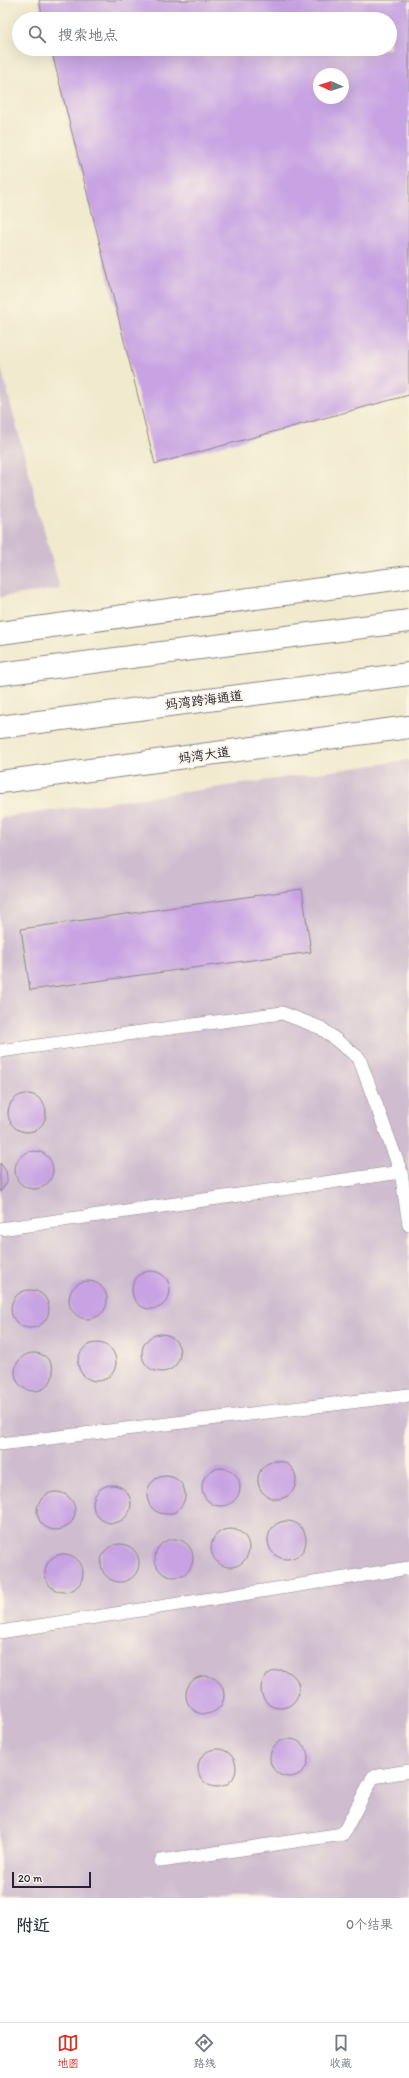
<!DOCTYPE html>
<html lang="zh">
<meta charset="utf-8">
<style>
:root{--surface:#fff;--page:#f6f6f7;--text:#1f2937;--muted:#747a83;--line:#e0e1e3;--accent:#d93025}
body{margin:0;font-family:Itim,"LXGW WenKai TC",sans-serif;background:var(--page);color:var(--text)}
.compass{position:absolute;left:313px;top:68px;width:36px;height:36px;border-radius:50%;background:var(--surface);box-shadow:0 4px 16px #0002;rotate:273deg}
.scale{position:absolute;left:12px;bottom:10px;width:79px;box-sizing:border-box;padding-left:4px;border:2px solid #22223b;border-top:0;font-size:11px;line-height:14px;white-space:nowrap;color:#22223b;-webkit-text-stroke:3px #fcf5e5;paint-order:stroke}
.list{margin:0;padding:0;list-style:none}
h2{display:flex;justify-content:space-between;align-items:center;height:52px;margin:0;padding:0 16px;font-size:17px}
h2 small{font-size:13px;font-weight:400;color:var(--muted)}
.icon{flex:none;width:22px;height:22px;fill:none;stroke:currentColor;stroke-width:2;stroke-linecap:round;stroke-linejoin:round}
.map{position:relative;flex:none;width:409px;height:1898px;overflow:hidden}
.search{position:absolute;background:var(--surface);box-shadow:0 4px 16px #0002;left:12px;right:12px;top:12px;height:44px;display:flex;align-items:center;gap:10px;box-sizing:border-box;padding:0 14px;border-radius:22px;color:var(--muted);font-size:15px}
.sheet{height:124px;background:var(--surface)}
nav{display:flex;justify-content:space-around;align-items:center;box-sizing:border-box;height:56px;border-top:1px solid var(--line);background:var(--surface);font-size:11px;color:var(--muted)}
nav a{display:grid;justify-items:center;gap:2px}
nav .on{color:var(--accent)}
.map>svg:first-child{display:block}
.industrial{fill:#cfbdcf}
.building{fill:#c7a3e3;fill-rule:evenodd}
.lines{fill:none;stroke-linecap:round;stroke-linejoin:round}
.lane-casing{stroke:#8a8684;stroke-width:14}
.secondary-casing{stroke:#8a8684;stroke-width:24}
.highway-casing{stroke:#8a8684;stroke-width:24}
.lane{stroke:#fff;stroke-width:13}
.secondary{stroke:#fff;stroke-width:22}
.highway{stroke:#fff;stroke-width:22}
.labels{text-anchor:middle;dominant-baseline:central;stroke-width:4;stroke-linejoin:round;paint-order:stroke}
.street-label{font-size:13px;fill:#22223b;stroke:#fcf5e5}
</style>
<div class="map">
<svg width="409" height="1898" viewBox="0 0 409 1898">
<rect width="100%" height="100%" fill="#fcf5e5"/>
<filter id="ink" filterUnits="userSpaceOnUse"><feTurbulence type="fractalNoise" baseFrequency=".025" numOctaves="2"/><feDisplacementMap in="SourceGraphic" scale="8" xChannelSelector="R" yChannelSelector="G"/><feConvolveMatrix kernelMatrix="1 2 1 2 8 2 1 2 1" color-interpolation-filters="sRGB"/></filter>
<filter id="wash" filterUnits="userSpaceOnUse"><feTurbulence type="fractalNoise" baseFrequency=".012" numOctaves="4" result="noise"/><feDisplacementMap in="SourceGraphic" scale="16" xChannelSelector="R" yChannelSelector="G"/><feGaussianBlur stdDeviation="0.9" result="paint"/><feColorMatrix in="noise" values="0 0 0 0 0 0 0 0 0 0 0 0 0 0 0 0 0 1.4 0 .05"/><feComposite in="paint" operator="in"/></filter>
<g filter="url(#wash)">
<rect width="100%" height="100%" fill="#f1eace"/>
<path class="industrial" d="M0 364 60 589 0 597Z
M409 760V1896L394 1898H0V818Z"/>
<g id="blocks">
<path class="building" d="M39 0H409V395L155 464 51 49H390V19H43ZM319 74H343V98H319Z
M302 889 311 952 30 990 21 929Z
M8 1113a19 19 0 1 1 38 0a19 19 0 1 1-38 0Z
M15 1170a19 19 0 1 1 38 0a19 19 0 1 1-38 0Z
M0 1163 6 1171 7 1177V1183L0 1192Z
M132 1290a19 19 0 1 1 38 0a19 19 0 1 1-38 0Z
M69 1300a19 19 0 1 1 38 0a19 19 0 1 1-38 0Z
M11 1309a19 19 0 1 1 38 0a19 19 0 1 1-38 0Z
M142 1353a19 19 0 1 1 38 0a19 19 0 1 1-38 0Z
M78 1362a19 19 0 1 1 38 0a19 19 0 1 1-38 0Z
M15 1372a19 19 0 1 1 38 0a19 19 0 1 1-38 0Z
M258 1480a19 19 0 1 1 38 0a19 19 0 1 1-38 0Z
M202 1487a19 19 0 1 1 38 0a19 19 0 1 1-38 0Z
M147 1495a19 19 0 1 1 38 0a19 19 0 1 1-38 0Z
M93 1504a19 19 0 1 1 38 0a19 19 0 1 1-38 0Z
M37 1511a19 19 0 1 1 38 0a19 19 0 1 1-38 0Z
M268 1540a19 19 0 1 1 38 0a19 19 0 1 1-38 0Z
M211 1548a19 19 0 1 1 38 0a19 19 0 1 1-38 0Z
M155 1558a19 19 0 1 1 38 0a19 19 0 1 1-38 0Z
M101 1563a19 19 0 1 1 38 0a19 19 0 1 1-38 0Z
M45 1573a19 19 0 1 1 38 0a19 19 0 1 1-38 0Z
M261 1689a19 19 0 1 1 38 0a19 19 0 1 1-38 0Z
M186 1695a19 19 0 1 1 38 0a19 19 0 1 1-38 0Z
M270 1758a19 19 0 1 1 38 0a19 19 0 1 1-38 0Z
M198 1768a19 19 0 1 1 38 0a19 19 0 1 1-38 0Z"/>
</g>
</g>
<g filter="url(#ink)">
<use href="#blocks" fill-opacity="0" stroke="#8a8684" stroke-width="1"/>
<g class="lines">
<defs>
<path id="lane" d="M0 1051 282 1013 321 1028 359 1058 401 1172 409 1225
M0 1229 401 1172
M0 1444 409 1395
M0 1632 409 1568
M161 1861 343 1834 373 1777 409 1771"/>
<path id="secondary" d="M0 633 409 577
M0 782 409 727"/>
<path id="highway" d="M0 674 409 621
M0 727 409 674"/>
</defs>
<use href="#lane" class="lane-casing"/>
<use href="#secondary" class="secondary-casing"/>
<use href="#highway" class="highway-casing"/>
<use href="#lane" class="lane"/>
<use href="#secondary" class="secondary"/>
<use href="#highway" class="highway"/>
</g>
</g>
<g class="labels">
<g class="street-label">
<text transform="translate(204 700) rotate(-7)">妈湾跨海通道</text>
<text transform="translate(204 755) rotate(-8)">妈湾大道</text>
</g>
</g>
</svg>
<svg class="compass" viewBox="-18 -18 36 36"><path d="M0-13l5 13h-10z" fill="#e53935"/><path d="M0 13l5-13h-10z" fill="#747a83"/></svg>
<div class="scale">20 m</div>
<div class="search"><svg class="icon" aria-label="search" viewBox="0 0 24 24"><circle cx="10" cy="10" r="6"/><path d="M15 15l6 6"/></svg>搜索地点</div>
</div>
<section class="sheet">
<h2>附近<small>0个结果</small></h2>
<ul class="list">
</ul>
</section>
<nav>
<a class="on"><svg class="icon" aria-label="map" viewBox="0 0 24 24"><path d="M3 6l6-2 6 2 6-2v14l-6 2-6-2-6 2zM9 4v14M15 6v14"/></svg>地图</a>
<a><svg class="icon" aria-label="directions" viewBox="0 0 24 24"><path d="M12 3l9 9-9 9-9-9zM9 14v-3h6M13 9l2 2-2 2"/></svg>路线</a>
<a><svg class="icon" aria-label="saved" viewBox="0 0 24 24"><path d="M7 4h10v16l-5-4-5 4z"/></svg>收藏</a>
</nav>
